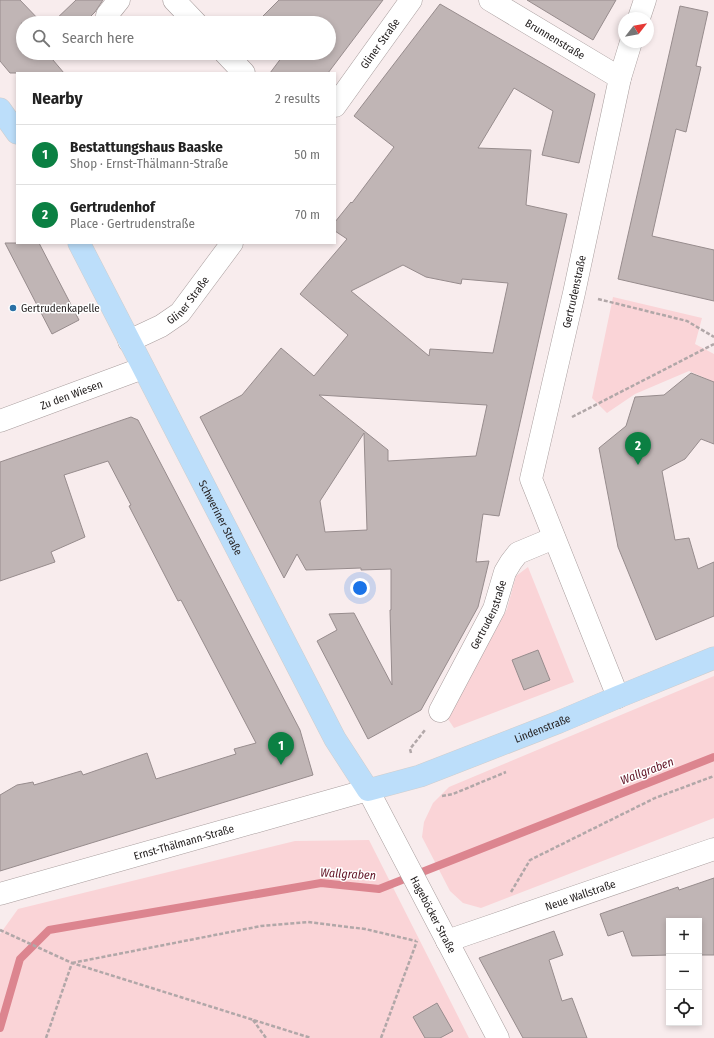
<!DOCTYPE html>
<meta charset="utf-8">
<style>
:root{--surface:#fff;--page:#f2f2f2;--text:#222;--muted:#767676;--line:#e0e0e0;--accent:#0b8043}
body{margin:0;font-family:"Fira Sans Condensed",sans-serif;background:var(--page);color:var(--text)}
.controls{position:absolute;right:12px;bottom:12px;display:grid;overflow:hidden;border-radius:0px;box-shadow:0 2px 6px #0003}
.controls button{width:36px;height:36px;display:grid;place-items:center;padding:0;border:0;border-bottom:1px solid var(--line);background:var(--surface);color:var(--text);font:20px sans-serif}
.compass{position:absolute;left:618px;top:12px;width:36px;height:36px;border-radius:50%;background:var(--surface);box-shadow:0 2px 6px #0003;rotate:59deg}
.you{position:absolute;left:360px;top:588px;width:14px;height:14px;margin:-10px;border:3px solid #fff;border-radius:50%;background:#1a73e8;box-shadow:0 0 0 6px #1a73e833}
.badge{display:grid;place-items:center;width:26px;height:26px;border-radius:50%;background:var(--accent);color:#fff;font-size:13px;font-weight:700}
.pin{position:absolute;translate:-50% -33px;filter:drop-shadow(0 1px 2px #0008)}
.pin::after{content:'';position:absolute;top:21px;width:14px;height:12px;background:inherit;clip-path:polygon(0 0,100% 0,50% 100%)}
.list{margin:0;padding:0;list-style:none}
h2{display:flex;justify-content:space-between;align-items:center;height:52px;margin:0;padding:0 16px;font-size:17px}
h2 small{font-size:13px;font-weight:400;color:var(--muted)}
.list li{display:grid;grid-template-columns:26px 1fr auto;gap:12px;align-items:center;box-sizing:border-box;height:60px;padding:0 16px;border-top:1px solid var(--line)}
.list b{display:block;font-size:15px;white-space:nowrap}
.list p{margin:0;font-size:13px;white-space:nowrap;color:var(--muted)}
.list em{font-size:13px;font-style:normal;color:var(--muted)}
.icon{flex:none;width:22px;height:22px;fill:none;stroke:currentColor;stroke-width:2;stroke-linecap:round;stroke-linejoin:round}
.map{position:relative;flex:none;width:714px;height:1038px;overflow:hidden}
.search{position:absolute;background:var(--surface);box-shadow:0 2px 6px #0003;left:16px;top:16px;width:320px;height:44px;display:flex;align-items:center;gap:10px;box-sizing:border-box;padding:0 14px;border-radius:22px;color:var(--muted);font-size:15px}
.panel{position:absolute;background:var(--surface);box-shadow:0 2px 6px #0003;left:16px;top:72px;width:320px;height:172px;border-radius:0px}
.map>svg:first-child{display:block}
.green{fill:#fad4d7}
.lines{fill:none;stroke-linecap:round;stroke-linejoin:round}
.stream{stroke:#dc858f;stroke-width:8}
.building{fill:#c0b5b5;stroke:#978c8d;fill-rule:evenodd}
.minor-casing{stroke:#a89d9d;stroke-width:23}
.major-casing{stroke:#cfcece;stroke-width:23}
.path{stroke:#b1a7a8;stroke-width:2.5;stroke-dasharray:4 2;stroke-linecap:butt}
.minor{stroke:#fff;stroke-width:22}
.major{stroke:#bcdefa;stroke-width:22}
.poi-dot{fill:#2a70a5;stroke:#fff;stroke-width:1.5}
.labels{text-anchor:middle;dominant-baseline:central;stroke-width:3;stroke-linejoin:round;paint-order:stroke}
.street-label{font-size:11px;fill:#252121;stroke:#fff}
.poi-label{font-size:11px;fill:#252121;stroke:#fff;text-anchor:start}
.water-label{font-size:12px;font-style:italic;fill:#611325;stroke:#fff}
</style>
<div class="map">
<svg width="714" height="1038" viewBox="0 0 714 1038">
<rect width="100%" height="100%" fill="#f8eced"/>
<path class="green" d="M613 297 702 318 695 344 714 354V382L689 371 635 394 607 413 592 398Z
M528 567 574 682 454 728 448 719 507 609 516 576Z
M714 676V818L481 908 463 903 450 891 422 837 424 822 433 803 449 787Z
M369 840 469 1038H0V934L18 909 295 841Z"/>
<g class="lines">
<path class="stream" d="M0 1028 20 959 49 930 321 883 379 889 714 757"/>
</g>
<path class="building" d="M0 0H20L42 23H21L23 26V53H47L64 73H10L0 61Z
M76 0H103L95 12 84 23H52Z
M279 0H383L328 73H270L285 53H329V23H256Z
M527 0H616L593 40Z
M440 4 595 94 579 163 542 155 553 111 514 88 478 148 531 150 526 205 567 214 499 516 483 514 476 562 489 561 478 607 421 710 368 739 317 641 337 630 329 614 354 613 392 685 390 610H391V569L361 570V568L306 570 297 554 284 578 200 417 242 395 281 348 314 376 348 335 300 294 347 239 335 231V222L351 202 352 203 394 147 354 116ZM403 265 426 277 461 284 462 279 508 283 493 353 430 349 429 356 351 291ZM319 395 487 405 476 456 388 461V450ZM364 433 367 530 325 532 320 501Z
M680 6 708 12 696 66 701 67 686 132 676 129 652 236 714 250V301L618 279Z
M5 243H39L79 320 52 334Z
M691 373 714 382V444L701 439 685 459 662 471 675 540 689 538 698 569 714 562V616L656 640 618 547 599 448 626 426 635 397 664 395Z
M131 417 138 420 300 730 313 775 0 871V795L17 785 33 782 34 785 81 771 83 775 147 753 156 779 236 754 234 749 256 743 181 600 178 601 129 506 131 505 108 461 64 475 85 537 51 552 55 562 0 581V462Z
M538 650 550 680 524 690 512 660Z
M714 878V955H699V921H669V955L632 956 623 931 608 936 600 914 678 887 679 890Z
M554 931 563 955 549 960 562 1001 572 998 587 1038H523L479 958Z
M437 1003 453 1031 440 1038H425L413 1017Z"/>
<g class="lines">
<defs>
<g id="minor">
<path d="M174 0 196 23"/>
<path id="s1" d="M490 0 620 78"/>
<path d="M107 15 119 0"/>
<path d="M639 18 645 0"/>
<path d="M225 53 244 73"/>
<path id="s2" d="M335 106 411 0"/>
<path id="s3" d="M129 341 161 326 180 313 232 243"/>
<path id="s4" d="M0 421 143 368"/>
<path id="s5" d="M618 697 531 479 574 293 620 78 631 42"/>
<path id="s6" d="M440 711 494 609 505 572 511 562 518 553 554 538"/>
<path id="s7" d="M0 894 368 790 498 1038"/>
<path id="s8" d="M447 941 714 849"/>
</g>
<g id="major">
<path d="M0 109 17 133"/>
<path id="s9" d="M79 243 335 739 368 790 420 776 559 722 618 697 714 658"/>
</g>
</defs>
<use href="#minor" class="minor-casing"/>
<use href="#major" class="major-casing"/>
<path class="path" d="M598 299 687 321 714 337
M572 417 714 344
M411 753 410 749 425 730
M442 796 453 794 506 772
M511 892 530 860 655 798 714 776
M0 930 72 963 311 1038
M72 963 261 926 308 922 365 929 416 941
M253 1020 266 1038
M46 1038 72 963
M381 1038 417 941"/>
<use href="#minor" class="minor"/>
<use href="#major" class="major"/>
</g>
<circle class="poi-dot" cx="13" cy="308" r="4"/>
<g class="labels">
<g class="street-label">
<text stroke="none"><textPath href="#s1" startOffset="76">Brunnenstraße</textPath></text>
<text stroke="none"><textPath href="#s2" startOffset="77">Gliner Straße</textPath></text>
<text stroke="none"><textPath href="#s5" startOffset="427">Gertrudenstraße</textPath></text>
<text stroke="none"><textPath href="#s3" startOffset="73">Gliner Straße</textPath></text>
<text stroke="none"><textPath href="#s4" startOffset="76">Zu den Wiesen</textPath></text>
<text stroke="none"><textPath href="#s9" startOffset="309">Schweriner Straße</textPath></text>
<text stroke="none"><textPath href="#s6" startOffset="108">Gertrudenstraße</textPath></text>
<text stroke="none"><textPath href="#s9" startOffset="804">Lindenstraße</textPath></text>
<text stroke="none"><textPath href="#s7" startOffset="191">Ernst-Thälmann-Straße</textPath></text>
<text stroke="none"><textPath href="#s8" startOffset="141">Neue Wallstraße</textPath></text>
<text stroke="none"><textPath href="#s7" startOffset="523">Hageböcker Straße</textPath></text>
</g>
<g class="poi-label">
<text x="21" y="308">Gertrudenkapelle</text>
</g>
<g class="water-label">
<text transform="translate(647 771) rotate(-21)">Wallgraben</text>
<text transform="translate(348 874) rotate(3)">Wallgraben</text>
</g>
</g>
</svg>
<div class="controls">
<button>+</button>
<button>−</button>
<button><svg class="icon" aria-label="locate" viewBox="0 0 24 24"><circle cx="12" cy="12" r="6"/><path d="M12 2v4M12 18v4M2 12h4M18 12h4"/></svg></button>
</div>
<svg class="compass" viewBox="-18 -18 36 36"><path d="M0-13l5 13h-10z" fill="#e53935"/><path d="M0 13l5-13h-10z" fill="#767676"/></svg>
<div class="you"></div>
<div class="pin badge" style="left:281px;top:765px">1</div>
<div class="pin badge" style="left:638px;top:465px">2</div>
<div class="search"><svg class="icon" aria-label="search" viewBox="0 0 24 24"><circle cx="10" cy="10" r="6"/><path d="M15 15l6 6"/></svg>Search here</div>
<section class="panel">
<h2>Nearby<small>2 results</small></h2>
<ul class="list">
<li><span class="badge">1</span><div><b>Bestattungshaus Baaske</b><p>Shop · Ernst-Thälmann-Straße</p></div><em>50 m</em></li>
<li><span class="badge">2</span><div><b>Gertrudenhof</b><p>Place · Gertrudenstraße</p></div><em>70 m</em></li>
</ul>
</section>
</div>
